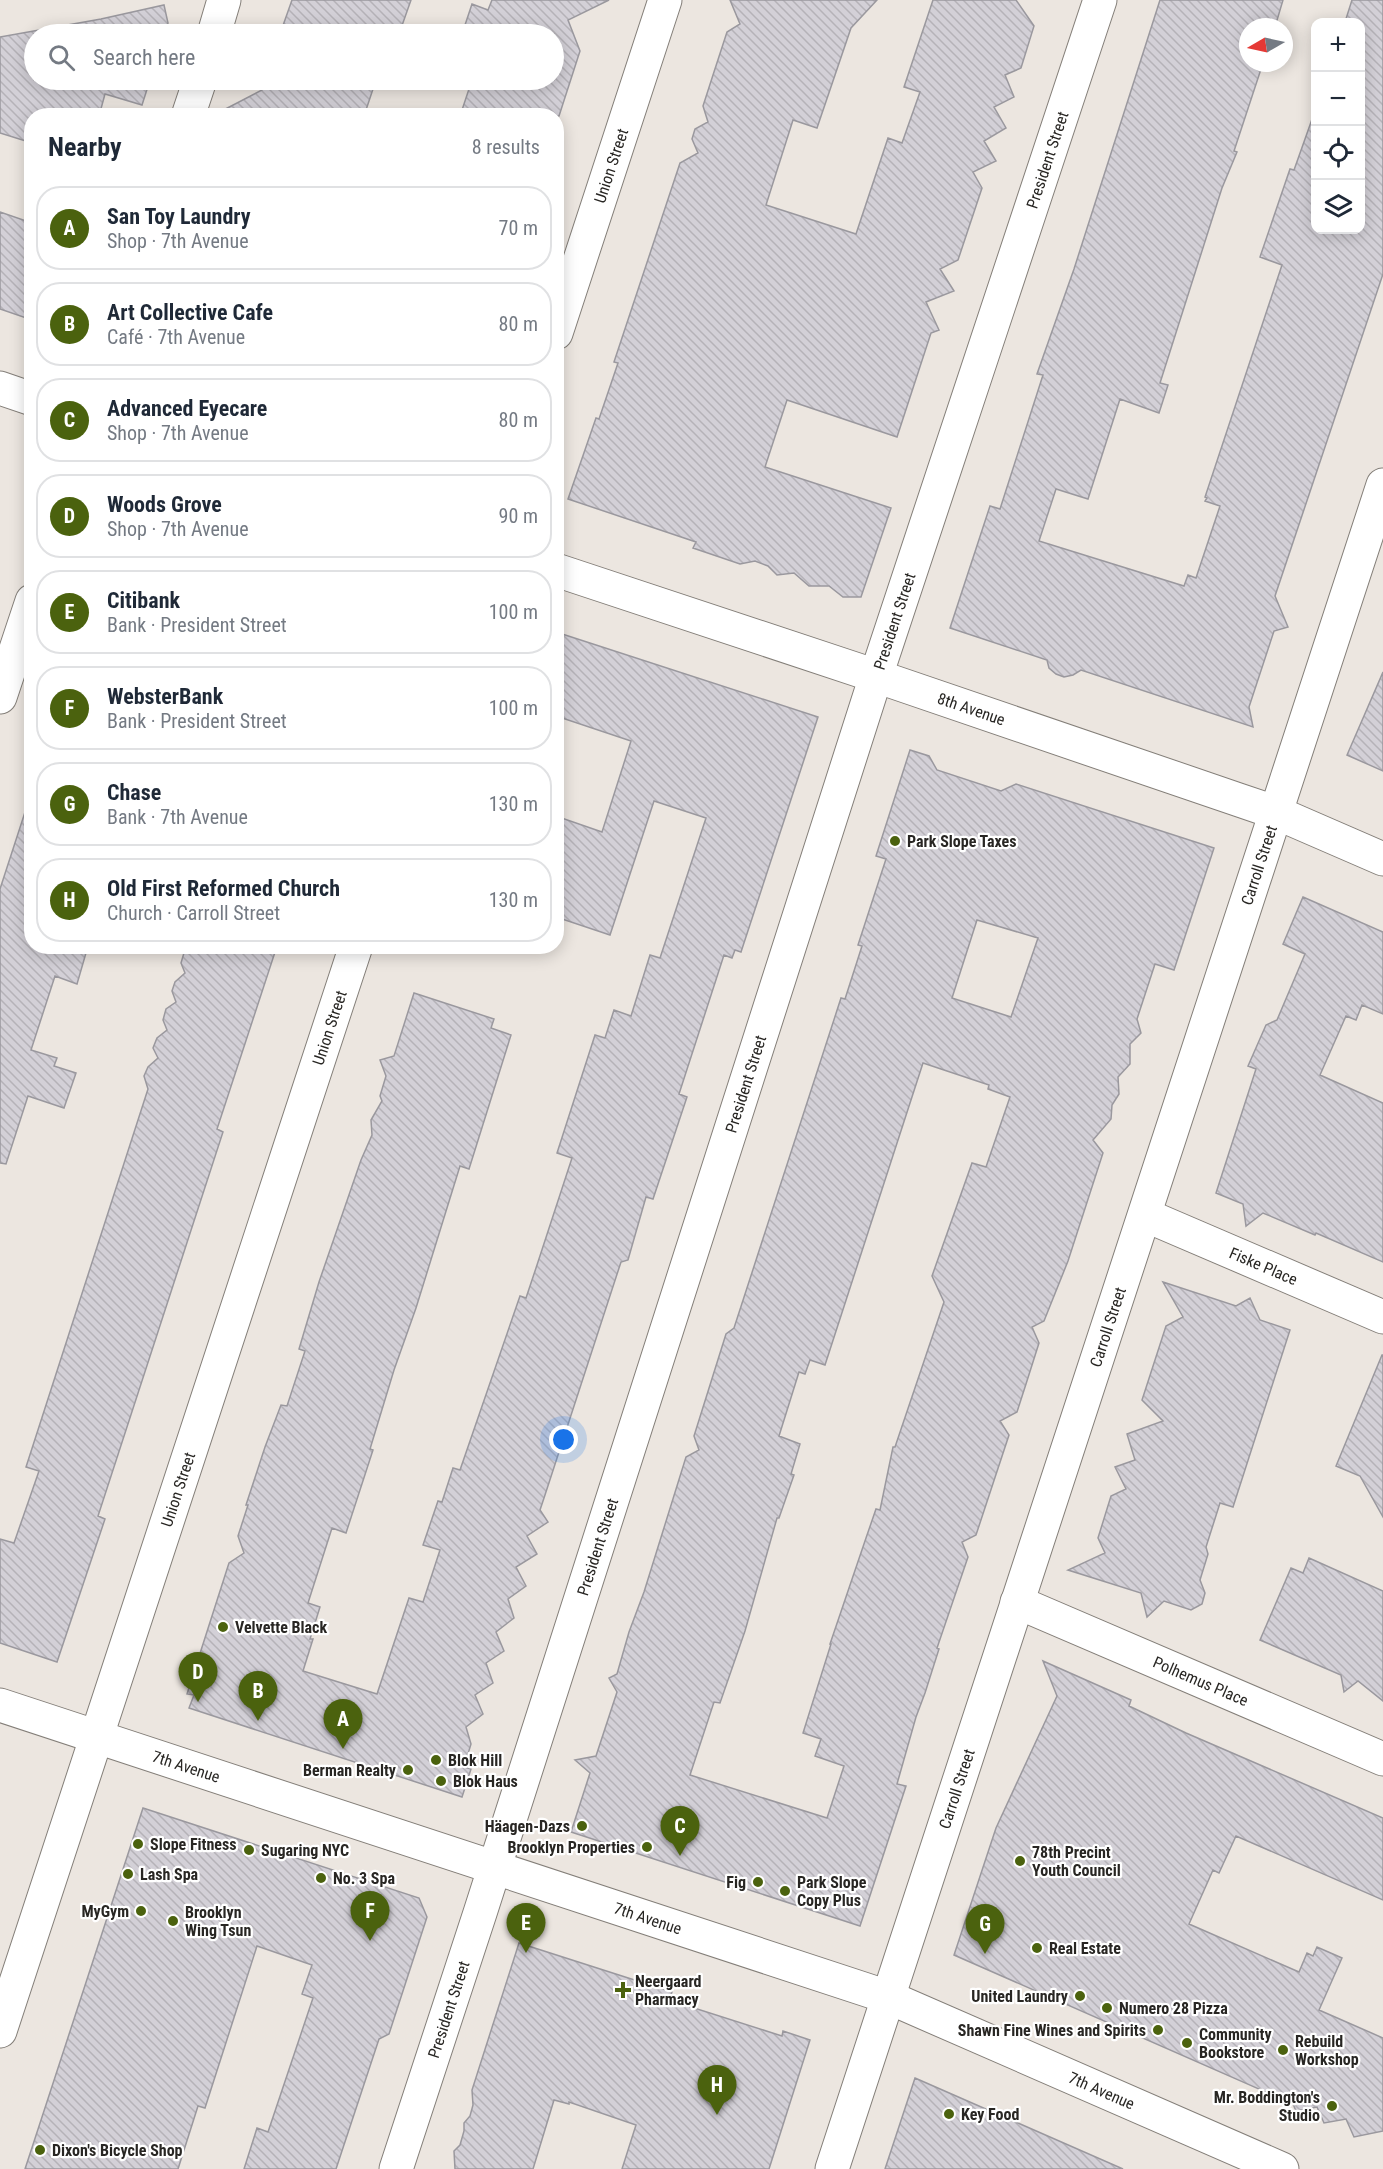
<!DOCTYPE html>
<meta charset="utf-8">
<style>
:root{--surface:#fff;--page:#f2f2f3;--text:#1f2937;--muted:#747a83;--line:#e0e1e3;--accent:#4b620e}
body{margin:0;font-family:"Roboto Condensed",sans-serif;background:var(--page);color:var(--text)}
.controls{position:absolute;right:18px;top:18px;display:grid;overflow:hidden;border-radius:12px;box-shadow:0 3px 15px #0003}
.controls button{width:54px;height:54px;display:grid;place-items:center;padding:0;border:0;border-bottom:2px solid var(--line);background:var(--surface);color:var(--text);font:30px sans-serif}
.compass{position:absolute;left:1239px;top:18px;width:54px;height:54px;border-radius:50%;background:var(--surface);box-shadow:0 3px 15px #0003;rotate:261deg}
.you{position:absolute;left:564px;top:1440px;width:21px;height:21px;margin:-15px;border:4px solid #fff;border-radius:50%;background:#1a73e8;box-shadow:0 0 0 9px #1a73e833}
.badge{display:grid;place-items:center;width:39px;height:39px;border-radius:50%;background:var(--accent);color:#fff;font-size:20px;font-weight:700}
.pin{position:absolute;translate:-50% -50px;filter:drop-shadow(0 2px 3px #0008)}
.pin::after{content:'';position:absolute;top:32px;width:21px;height:18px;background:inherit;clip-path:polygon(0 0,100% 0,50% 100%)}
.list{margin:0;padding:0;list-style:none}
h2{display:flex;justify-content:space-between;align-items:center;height:78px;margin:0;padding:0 24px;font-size:26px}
h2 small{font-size:20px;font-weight:400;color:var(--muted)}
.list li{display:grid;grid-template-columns:39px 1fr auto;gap:18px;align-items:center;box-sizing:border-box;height:84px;margin:0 12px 12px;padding:0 12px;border:2px solid var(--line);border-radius:24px}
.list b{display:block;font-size:22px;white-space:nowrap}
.list p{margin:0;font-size:20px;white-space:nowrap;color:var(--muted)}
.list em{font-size:20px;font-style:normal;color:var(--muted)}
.icon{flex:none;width:33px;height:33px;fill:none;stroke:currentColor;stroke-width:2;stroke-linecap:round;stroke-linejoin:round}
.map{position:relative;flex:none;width:1383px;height:2169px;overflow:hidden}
.search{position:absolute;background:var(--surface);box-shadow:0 3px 15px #0003;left:24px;top:24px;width:540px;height:66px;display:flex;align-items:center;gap:15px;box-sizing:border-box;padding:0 21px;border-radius:33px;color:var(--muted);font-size:22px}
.panel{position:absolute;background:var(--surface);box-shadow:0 3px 15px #0003;left:24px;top:108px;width:540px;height:846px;border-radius:24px}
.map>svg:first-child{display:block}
.building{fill:url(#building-back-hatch);stroke:#9a989e;stroke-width:1.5;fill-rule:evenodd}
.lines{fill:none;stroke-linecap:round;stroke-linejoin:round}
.street-casing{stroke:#847f79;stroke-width:35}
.secondary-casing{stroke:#847f79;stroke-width:35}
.street{stroke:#fff;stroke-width:33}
.secondary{stroke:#fff;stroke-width:33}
.poi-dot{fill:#4b620e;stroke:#fff;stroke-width:2}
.labels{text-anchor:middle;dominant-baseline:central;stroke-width:4.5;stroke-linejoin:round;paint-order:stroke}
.street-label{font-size:16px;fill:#282623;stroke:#fff}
.poi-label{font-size:16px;font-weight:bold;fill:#282623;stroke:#fff;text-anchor:start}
</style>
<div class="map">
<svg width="1383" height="2169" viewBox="0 0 1383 2169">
<defs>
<pattern id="building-back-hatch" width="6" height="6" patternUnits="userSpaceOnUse" patternTransform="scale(1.5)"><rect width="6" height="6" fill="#d3d0d7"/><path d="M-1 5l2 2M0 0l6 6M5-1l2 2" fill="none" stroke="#b5b2b8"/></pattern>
</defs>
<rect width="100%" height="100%" fill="#ece6e0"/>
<path class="building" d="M292 0H411L399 34H280Z
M492 0H609L568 20 580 51 559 116H460L472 80H554V34H462L472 4 488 10Z
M730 0H877L851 28 817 128 793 120 766 205 856 234 888 138 902 143 920 92 904 87 933 0H1016L1034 26 1021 68 1005 75 1014 97 994 107 1006 128 984 141 996 161 973 172 982 188 958 260 940 269 954 291 926 302 939 330 931 333 897 437 787 400 765 467 891 508 861 597H843L829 586H809L794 573 777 575 768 566 755 561 740 564 693 548 696 542 568 499 596 418 599 419 618 363 614 362 680 163 698 153 692 139 695 129 708 122 703 106 713 75 727 32 740 24Z
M1160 0H1283L1275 27H1248V63H1263L1234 151 1237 152 1222 188 1160 383 1168 385 1159 413 1120 399 1088 499 1056 489 1039 541 1184 586 1188 575 1196 578 1220 506 1205 501 1207 498 1205 497 1282 265 1260 257 1290 169 1294 170 1316 108V230H1360V22H1345L1352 0H1383V274L1275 596 1288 627 1274 631 1249 707 1253 727 1081 670 1073 675 1064 677 1056 674 1049 668 1047 660 950 628 990 506 1000 509 1043 375 1037 374 1074 269Z
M164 5 168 23 165 34H34V80H150L142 105 105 94 99 116H32V143L0 133V37L101 19Z
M265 80H376L364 116H212L262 90Z
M0 212 32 223V320L0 309Z
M556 632 818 717 741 952 735 950 732 958 724 955 679 1094 687 1097 653 1199 646 1197 628 1260 621 1262 544 1498 540 1510 548 1522 527 1536 537 1554 516 1567 526 1586 508 1599 514 1618 496 1632 504 1651 486 1663 493 1683 475 1695 483 1714 466 1727 471 1744 464 1767 471 1769 462 1797 189 1708 194 1695 187 1694 229 1563 244 1553 238 1536 248 1505H246L265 1447 281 1405 287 1406 305 1351 299 1349 319 1282 361 1160 372 1135 371 1120 382 1101 380 1096 386 1076 380 1060 394 1056 414 993 494 1019 491 1028 511 1035 469 1169 460 1166 416 1308 394 1370 370 1449 373 1450 346 1533 332 1528 308 1603 320 1607 310 1639H313L303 1671 377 1694 409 1598 423 1602 440 1550 423 1545 438 1501 442 1502 453 1468 460 1470 520 1296 526 1298 536 1268 572 1158 557 1153 595 1035 605 1038 614 1010 631 1016 650 955 660 958 706 818 654 801 610 935 556 917V816L602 832 631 741 556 716Z
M1383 672V771L1347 755Z
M910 750 929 756 937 770 1001 791 1016 784 1214 848 1174 970 1155 964 1137 1019 1141 1033 1130 1044V1064L1118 1077 1119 1094 1112 1105 1111 1119 1093 1140 1103 1153 1068 1261 1044 1321 1032 1327 1039 1343 1026 1384 1017 1412 1000 1421 1009 1435 976 1535 962 1542 968 1557 937 1648 939 1649 925 1693 916 1717 897 1784 906 1786 860 1926 571 1832 590 1773 575 1760 596 1756 617 1692 609 1678 617 1674 629 1632 644 1592 686 1457 699 1450 694 1436 726 1334 734 1328 841 998 845 999 862 946 858 945 886 859 876 856ZM977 920 1038 938 1011 1017 952 998ZM923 1063 989 1085 988 1089 1010 1097 986 1167 972 1163 932 1276 944 1302 895 1447H893L880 1510 876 1509 866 1538 830 1644H831L803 1733 821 1739 815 1756 844 1766 827 1818 690 1775 714 1702 720 1703 745 1631 777 1518H779L794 1475 791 1474 800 1444 779 1436 799 1372 805 1374 810 1360 825 1365Z
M26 809 32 810V946H88L77 984 55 976 31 1050 57 1058 54 1066 76 1073 64 1108 28 1096 6 1164 0 1163V889Z
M1303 897 1383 932V1014L1362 1005 1356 1020 1346 1016 1320 1075 1383 1103V1262L1316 1233 1315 1235 1263 1213 1246 1226 1243 1204 1216 1193 1256 1069 1248 1066 1266 1025 1277 1020 1305 954 1283 944Z
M186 946H277L217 1129 223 1132 98 1516 105 1519 57 1662 0 1643V1539L14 1543 39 1471 26 1467 148 1089 144 1076 148 1067 158 1058 153 1048 157 1038 167 1030 163 1020 166 1009 176 1002 172 991 175 982 185 973 181 963Z
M1163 1282 1236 1306 1250 1298 1260 1320 1290 1330 1233 1507 1220 1503 1206 1547 1208 1554 1200 1580 1205 1593 1202 1604 1191 1610 1164 1601 1147 1617 1141 1593 1068 1570 1105 1553 1098 1538 1111 1496 1126 1489 1115 1467 1135 1460 1127 1434 1163 1421 1142 1400 1166 1326 1183 1317Z
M1382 1355H1383V1517L1360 1476 1336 1466Z
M1309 1558 1383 1591V1701L1358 1681 1344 1692 1341 1675 1260 1640 1291 1568 1303 1573Z
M1043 1661 1131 1700 1129 1706 1186 1733 1383 1818V1900L1236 1836 1219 1873 1213 1870 1189 1924 1299 1972 1307 1953 1313 1956 1317 1947 1342 1958 1319 2010 1383 2038V2131L1354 2137 1346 2119 1324 2123 1317 2107 1296 2111 1293 2104 954 1955 996 1828 1057 1696Z
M143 1808 419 1898 427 1917 389 2034 379 2039 336 2169H244L257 2128 268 2132 313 1998 302 1994 312 1965 257 1946 205 2108 198 2106 178 2169H25Z
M519 1943 672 1992 669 2000 782 2036 783 2031 810 2040 769 2169H622L636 2125 569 2102V2104L554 2100 533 2169H455L454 2151 460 2145 464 2131V2123L470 2116 473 2105 472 2090Z
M915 2078 1123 2169H885Z"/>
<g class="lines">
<defs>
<g id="street">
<path d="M214 34 224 0"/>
<path d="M188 116 200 80"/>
<path d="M0 388 32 399"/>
<path id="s1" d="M556 570 876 676 1239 800 1277 813 1383 859"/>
<path d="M0 697 32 601"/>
<path id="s2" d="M1145 1215 1383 1317"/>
<path id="s3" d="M1017 1602 1383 1759"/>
<path id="s4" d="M396 2169 480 1913 876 676 1100 0"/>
<path id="s5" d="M832 2169 1383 485"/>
</g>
<g id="secondary">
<path id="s6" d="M556 333 665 0"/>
<path id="s7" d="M0 1705 888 1997 1282 2169"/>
<path id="s8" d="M0 2031 356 946"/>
</g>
</defs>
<use href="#street" class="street-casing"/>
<use href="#secondary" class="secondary-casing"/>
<use href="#street" class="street"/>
<use href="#secondary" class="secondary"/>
</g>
<g class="poi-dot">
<circle cx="895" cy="841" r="6"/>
<circle cx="223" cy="1627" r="6"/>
<circle cx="436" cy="1760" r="6"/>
<circle cx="408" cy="1770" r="6"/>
<circle cx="441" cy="1781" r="6"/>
<circle cx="582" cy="1826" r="6"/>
<circle cx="138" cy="1844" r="6"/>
<circle cx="647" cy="1847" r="6"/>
<circle cx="249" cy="1850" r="6"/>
<circle cx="1020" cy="1861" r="6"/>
<circle cx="128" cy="1874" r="6"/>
<circle cx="321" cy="1878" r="6"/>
<circle cx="758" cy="1882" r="6"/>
<circle cx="785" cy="1891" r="6"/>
<circle cx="141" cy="1911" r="6"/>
<circle cx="173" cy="1921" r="6"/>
<circle cx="1037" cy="1948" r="6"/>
<path d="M620 1981h6v6h6v6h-6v6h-6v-6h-6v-6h6z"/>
<circle cx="1080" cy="1996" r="6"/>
<circle cx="1107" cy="2008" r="6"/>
<circle cx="1158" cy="2030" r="6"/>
<circle cx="1187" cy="2043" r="6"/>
<circle cx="1283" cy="2050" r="6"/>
<circle cx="1332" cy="2106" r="6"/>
<circle cx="949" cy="2114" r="6"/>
<circle cx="40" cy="2150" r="6"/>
</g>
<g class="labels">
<g class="street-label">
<text stroke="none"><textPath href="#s4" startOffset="2112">President Street</textPath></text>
<text stroke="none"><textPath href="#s6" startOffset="176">Union Street</textPath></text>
<text stroke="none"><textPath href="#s4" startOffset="1626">President Street</textPath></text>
<text stroke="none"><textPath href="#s1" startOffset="438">8th Avenue</textPath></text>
<text stroke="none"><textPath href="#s5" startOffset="1372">Carroll Street</textPath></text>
<text stroke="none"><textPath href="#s8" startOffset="1056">Union Street</textPath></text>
<text stroke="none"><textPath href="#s4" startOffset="1140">President Street</textPath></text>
<text stroke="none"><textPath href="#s2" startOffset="129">Fiske Place</textPath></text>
<text stroke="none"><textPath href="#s5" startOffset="886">Carroll Street</textPath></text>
<text stroke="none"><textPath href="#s8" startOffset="570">Union Street</textPath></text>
<text stroke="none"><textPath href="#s4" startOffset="654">President Street</textPath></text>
<text stroke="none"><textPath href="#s3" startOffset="200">Polhemus Place</textPath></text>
<text stroke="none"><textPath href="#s7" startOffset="196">7th Avenue</textPath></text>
<text stroke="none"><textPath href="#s5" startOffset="400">Carroll Street</textPath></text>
<text stroke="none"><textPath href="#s7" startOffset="682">7th Avenue</textPath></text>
<text stroke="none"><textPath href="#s4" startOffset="168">President Street</textPath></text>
<text stroke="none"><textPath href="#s7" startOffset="1168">7th Avenue</textPath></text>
</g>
<g class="poi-label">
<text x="907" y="841">Park Slope Taxes</text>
<text x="235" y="1627">Velvette Black</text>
<text x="448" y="1760">Blok Hill</text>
<text x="396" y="1770" text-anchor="end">Berman Realty</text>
<text x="453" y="1781">Blok Haus</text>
<text x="570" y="1826" text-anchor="end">Häagen-Dazs</text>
<text x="150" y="1844">Slope Fitness</text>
<text x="635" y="1847" text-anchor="end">Brooklyn Properties</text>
<text x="261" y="1850">Sugaring NYC</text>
<text x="1032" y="1852">78th Precint<tspan x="1032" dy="18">Youth Council</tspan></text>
<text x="140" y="1874">Lash Spa</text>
<text x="333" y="1878">No. 3 Spa</text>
<text x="746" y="1882" text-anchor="end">Fig</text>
<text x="797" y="1882">Park Slope<tspan x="797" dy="18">Copy Plus</tspan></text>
<text x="129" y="1911" text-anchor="end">MyGym</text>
<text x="185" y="1912">Brooklyn<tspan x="185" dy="18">Wing Tsun</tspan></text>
<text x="1049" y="1948">Real Estate</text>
<text x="635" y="1981">Neergaard<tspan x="635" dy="18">Pharmacy</tspan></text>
<text x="1068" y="1996" text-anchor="end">United Laundry</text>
<text x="1119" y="2008">Numero 28 Pizza</text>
<text x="1146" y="2030" text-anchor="end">Shawn Fine Wines and Spirits</text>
<text x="1199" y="2034">Community<tspan x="1199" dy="18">Bookstore</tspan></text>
<text x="1295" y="2041">Rebuild<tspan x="1295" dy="18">Workshop</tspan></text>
<text x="1320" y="2097" text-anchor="end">Mr. Boddington's<tspan x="1320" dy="18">Studio</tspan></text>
<text x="961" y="2114">Key Food</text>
<text x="52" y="2150">Dixon's Bicycle Shop</text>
</g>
</g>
</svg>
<div class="controls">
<button>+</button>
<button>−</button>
<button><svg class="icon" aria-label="locate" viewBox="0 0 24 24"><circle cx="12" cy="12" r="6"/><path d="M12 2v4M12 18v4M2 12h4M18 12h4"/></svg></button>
<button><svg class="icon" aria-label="layers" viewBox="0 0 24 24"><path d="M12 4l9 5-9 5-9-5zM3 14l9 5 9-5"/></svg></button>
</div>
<svg class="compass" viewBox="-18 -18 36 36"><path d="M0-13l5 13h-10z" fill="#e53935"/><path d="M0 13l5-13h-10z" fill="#747a83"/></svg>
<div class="you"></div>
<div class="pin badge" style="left:343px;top:1749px">A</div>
<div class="pin badge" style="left:258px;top:1721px">B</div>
<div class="pin badge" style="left:680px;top:1856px">C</div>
<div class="pin badge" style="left:198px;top:1702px">D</div>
<div class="pin badge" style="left:526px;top:1953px">E</div>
<div class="pin badge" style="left:370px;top:1941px">F</div>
<div class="pin badge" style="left:985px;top:1954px">G</div>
<div class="pin badge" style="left:717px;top:2115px">H</div>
<div class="search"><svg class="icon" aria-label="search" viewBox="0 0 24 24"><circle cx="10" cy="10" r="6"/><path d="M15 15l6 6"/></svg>Search here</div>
<section class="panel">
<h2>Nearby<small>8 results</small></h2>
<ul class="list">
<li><span class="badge">A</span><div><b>San Toy Laundry</b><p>Shop · 7th Avenue</p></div><em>70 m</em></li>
<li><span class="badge">B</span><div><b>Art Collective Cafe</b><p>Café · 7th Avenue</p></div><em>80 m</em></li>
<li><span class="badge">C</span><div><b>Advanced Eyecare</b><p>Shop · 7th Avenue</p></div><em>80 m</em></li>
<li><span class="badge">D</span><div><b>Woods Grove</b><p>Shop · 7th Avenue</p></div><em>90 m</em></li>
<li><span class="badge">E</span><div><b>Citibank</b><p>Bank · President Street</p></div><em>100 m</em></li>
<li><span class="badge">F</span><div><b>WebsterBank</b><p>Bank · President Street</p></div><em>100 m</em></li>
<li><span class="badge">G</span><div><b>Chase</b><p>Bank · 7th Avenue</p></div><em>130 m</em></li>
<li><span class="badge">H</span><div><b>Old First Reformed Church</b><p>Church · Carroll Street</p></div><em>130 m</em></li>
</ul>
</section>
</div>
